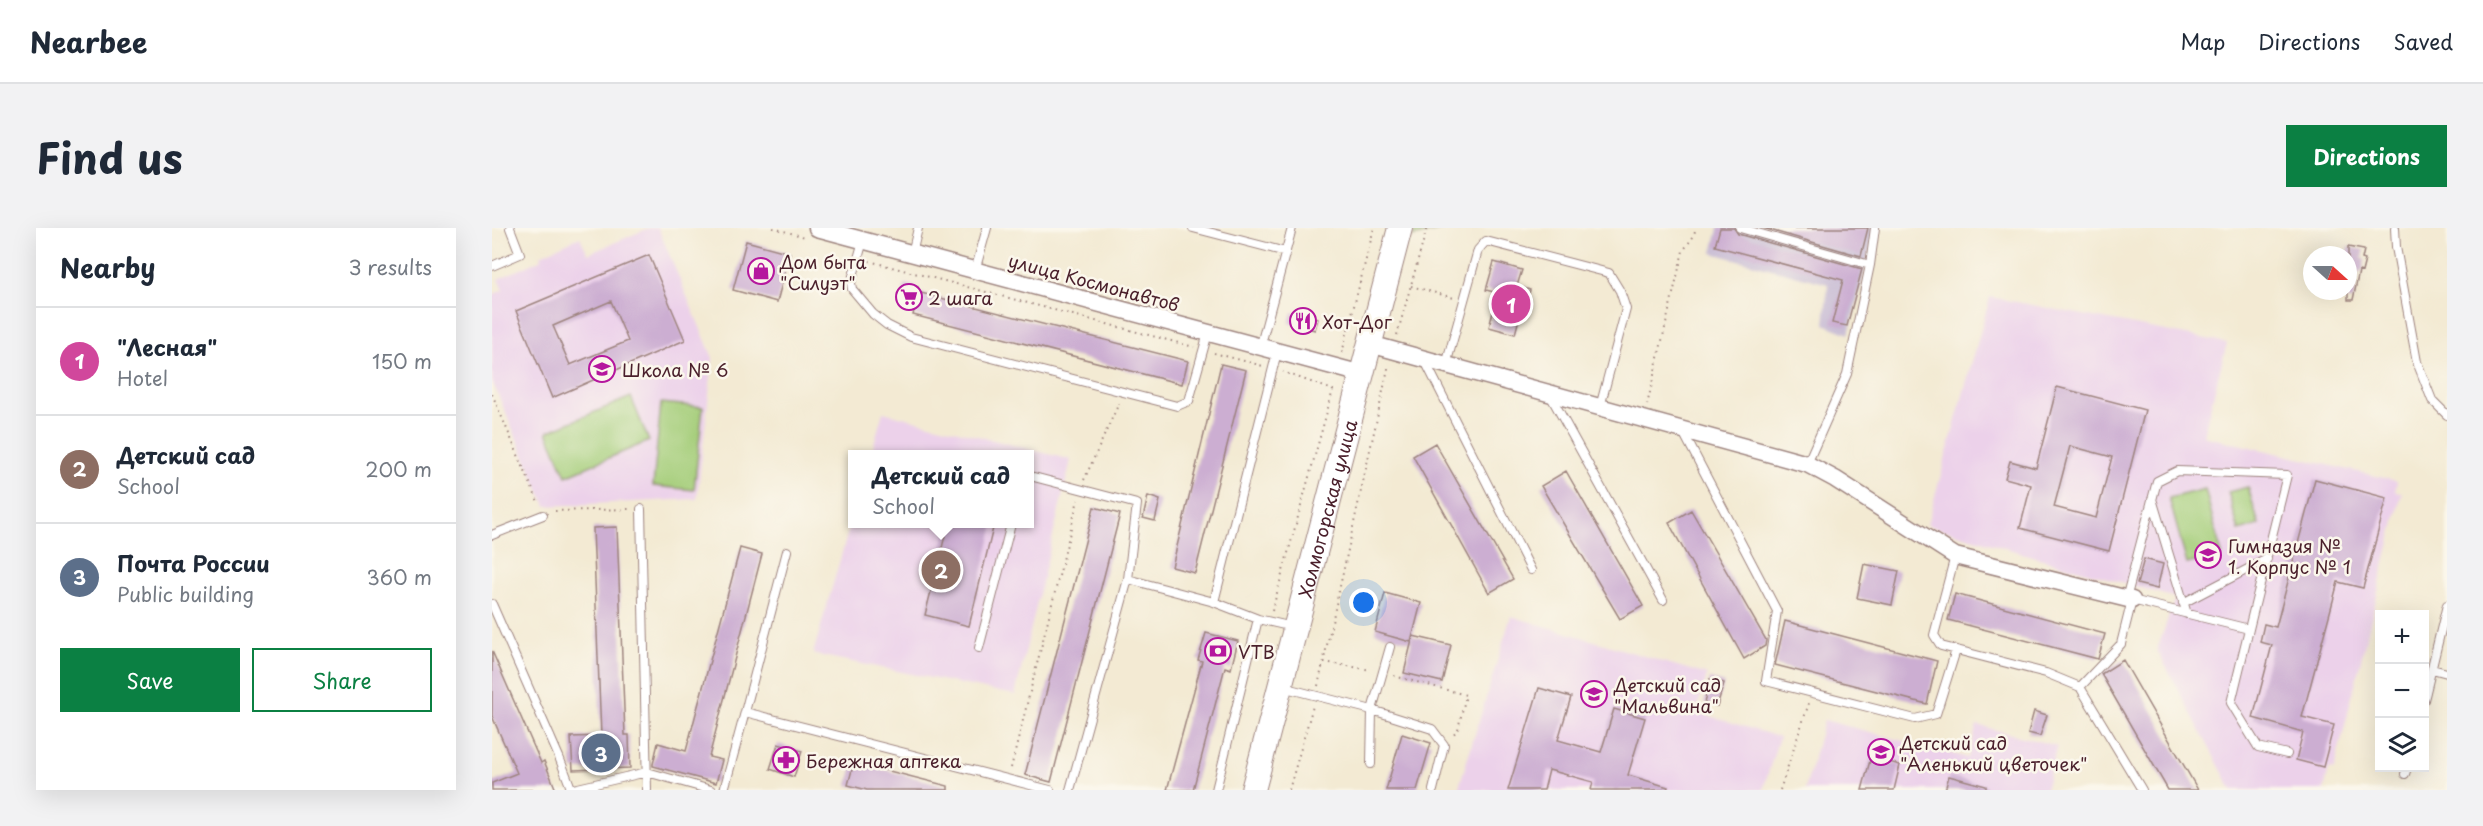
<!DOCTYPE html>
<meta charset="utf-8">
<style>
:root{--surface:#fff;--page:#f2f2f3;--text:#1f2937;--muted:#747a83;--line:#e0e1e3;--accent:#0b8043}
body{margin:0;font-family:"Playpen Sans",sans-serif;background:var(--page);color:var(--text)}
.controls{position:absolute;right:18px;bottom:18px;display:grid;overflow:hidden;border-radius:0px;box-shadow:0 6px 24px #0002}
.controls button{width:54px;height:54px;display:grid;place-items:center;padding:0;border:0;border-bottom:2px solid var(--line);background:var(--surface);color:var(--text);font:30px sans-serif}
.compass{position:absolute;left:1811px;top:18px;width:54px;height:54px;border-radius:50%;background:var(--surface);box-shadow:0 6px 24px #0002;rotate:111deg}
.you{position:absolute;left:872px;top:375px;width:21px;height:21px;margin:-15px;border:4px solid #fff;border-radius:50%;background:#1a73e8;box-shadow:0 0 0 9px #1a73e833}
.badge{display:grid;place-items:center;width:39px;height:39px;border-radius:50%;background:var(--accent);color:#fff;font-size:20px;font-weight:700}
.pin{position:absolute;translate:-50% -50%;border:3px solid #fff;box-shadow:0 2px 6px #0006}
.popup{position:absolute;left:356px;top:222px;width:186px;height:78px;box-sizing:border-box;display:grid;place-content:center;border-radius:0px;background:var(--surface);filter:drop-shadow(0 2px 4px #0005);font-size:20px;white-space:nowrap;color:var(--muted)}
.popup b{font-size:22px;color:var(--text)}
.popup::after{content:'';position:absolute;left:50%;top:100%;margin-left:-12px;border:12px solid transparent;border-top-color:var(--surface)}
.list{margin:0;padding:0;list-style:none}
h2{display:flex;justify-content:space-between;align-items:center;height:78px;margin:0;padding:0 24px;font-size:26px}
h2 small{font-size:20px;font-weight:400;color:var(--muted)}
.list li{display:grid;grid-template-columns:39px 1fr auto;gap:18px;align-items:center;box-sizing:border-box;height:108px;padding:0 24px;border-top:2px solid var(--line)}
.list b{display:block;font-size:22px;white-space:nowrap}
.list p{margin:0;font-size:20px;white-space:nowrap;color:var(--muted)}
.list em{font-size:20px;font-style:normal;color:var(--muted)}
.actions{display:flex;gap:12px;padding:18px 24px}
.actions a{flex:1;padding:14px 0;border:2px solid var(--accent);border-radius:0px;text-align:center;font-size:21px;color:var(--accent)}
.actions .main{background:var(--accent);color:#fff}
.icon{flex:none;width:33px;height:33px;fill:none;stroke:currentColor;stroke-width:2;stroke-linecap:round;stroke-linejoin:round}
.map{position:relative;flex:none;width:1955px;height:562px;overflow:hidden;border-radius:0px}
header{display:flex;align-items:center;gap:36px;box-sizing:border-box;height:84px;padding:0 30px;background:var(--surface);border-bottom:2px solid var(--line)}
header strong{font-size:28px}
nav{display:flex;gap:33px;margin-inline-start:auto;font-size:21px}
.intro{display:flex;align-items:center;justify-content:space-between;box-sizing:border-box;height:144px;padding:0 36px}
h1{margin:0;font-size:42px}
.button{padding:15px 27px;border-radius:0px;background:var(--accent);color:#fff;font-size:21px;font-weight:700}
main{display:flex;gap:36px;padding:0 36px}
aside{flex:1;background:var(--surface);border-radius:0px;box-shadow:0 6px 24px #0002}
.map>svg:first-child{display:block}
.built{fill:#ecd1ea}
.industrial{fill:#cbbfd5}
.green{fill:#a4cd79;stroke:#777652;stroke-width:1.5}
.building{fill:#ccaed2;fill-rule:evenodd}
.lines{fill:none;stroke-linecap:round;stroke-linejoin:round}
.lane-casing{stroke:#9e847f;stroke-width:10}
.street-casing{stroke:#9e847f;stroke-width:19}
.secondary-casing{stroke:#9e847f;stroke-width:26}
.path{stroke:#9e847f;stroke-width:2;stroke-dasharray:1.5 4.5;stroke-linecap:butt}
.lane{stroke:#fff;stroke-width:8}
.street{stroke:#fff;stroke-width:16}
.secondary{stroke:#fff;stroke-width:24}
.labels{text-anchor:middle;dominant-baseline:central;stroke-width:5;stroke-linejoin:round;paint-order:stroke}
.poi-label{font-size:18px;fill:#4a1f2b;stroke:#fbf7ec;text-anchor:start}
.street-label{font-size:18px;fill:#4a1f2b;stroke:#fbf7ec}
</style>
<header>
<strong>Nearbee</strong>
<nav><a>Map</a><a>Directions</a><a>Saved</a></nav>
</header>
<div class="intro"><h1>Find us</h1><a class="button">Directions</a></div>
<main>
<aside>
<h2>Nearby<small>3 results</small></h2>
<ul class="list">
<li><span class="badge" style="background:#d1479c">1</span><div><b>&quot;Лесная&quot;</b><p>Hotel</p></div><em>150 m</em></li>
<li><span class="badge" style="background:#8d6e63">2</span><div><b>Детский сад</b><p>School</p></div><em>200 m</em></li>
<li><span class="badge" style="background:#5c6f8a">3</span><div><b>Почта России</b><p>Public building</p></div><em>360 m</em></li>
</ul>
<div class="actions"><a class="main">Save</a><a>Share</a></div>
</aside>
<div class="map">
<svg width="1955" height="562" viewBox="0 0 1955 562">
<rect width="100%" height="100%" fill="#fbf7ec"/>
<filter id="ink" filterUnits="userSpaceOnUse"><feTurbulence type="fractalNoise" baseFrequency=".0167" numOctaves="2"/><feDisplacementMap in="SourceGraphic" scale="12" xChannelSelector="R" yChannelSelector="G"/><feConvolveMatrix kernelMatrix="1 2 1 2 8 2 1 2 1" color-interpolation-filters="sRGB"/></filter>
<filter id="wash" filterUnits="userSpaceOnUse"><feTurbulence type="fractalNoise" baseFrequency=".008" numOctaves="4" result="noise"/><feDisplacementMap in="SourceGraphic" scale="24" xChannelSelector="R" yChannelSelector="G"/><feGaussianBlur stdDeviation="1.35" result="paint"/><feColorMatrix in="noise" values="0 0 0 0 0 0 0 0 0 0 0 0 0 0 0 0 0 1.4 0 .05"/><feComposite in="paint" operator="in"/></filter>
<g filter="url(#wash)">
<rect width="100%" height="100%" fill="#f3ead3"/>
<path class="built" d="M157 0H166L221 130 205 271 54 278 0 153V67L11 62 6 51 50 31 49 27 88 9 96 26Z
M1498 69 1735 115 1711 208 1905 253 1903 263 1910 265 1842 542 1837 541 1832 562H1740L1665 422 1683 370 1435 297Z
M391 184 579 232 523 467 321 426 360 290V296H538V226H379Z
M1019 388 1215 447 1204 484 1287 509 1271 562H966Z
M1332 492 1476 530 1485 497 1565 518 1553 562H1313Z"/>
<path class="industrial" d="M1226 0H1383L1357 106 1332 96 1336 56 1220 25Z"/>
<path class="green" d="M924 0H956L921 9Z
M139 169 157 213 74 248 55 204Z
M169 175 211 179 202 262 161 258Z
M1756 259 1767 297 1747 303 1736 264Z
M1713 261 1730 327 1695 336 1677 270Z"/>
<g id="blocks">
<path class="building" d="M1228 0H1242L1246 6 1370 41 1355 98 1340 95 1351 52 1223 18Z
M1271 0H1376L1369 28Z
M254 13 298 25 285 74 241 62Z
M1856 19 1872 22 1870 31 1873 32 1870 44 1867 43 1861 72H1856Z
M157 27 193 112 60 170 24 83ZM119 73 136 113 78 137 61 98Z
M1002 34 1030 42 1025 58 1038 62 1031 88 1028 87 1023 106 997 99 1006 65 994 62Z
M413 56 426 59 425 64 696 133 690 156 421 87 422 83 408 79Z
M800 84 826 91 823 102 797 95Z
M729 136 754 142 703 345 680 339Z
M1565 159 1653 182 1617 323 1528 300 1539 257 1513 250 1518 233 1544 240ZM1578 218 1620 229 1604 290 1562 279Z
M943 215 1021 351 997 365 921 228Z
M1074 243 1151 378 1128 391 1049 258Z
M1823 251 1895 270 1871 360 1846 354 1810 489 1842 497 1831 539 1804 532 1811 504 1761 490 1780 417 1768 414 1772 396 1784 399Z
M656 268 668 272 663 293 651 290Z
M602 279 628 286 559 554 533 547Z
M1199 282 1274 412 1273 418 1252 431 1177 295Z
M456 296H502L477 398 433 387Z
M125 299 133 507H137L138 540 81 542 79 509 109 508 101 300Z
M248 320 270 326 217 529 230 532 224 555 161 538V536L166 515 194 523Z
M1652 331 1671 336 1665 361 1645 356Z
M1372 336 1407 343 1400 377 1365 370Z
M893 365 929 375 919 414 883 404Z
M1463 366 1613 406 1606 431 1456 392Z
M1293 393 1445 433 1435 476 1283 437Z
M714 405 746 413 739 441 733 439 701 562H675L710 433 706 432Z
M921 408 959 417 950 454 912 445Z
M0 423 49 535 52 533 64 562H0V555L25 545 0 488Z
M1631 432 1706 562H1676L1609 446Z
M1218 451 1232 455 1225 478 1212 475Z
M1047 460 1079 469 1066 512 1109 524 1122 481 1153 490 1136 547 1176 559 1175 562H1099L1101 554 1057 542 1052 562H1016Z
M1542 483 1555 487 1548 508 1536 505Z
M910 506 939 515 925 562H894Z
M286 516 310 523 302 549 278 541Z
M1379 529 1408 537 1402 562H1370Z
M362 534 456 558V562H375L356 557Z
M1457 548 1494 558V562H1453Z"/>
</g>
</g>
<g filter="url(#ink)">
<use href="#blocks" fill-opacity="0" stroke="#9e847f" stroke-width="1.5"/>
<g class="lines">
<defs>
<path id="lane" d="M701 0 794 24
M1248 0 1378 37
M1903 0 1904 19 1925 134 1940 172 1955 187
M371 13 359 55 360 61 381 86 395 97 419 109 685 178 697 173 716 105
M420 26 426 0
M0 38 28 26 18 0
M483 43 495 0
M768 120 800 0
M932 131 1039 342
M954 137 986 22 994 13 1117 45 1128 63 1134 81 1108 179
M1057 165 1171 372
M1190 202 1285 383 1274 453 1423 491 1444 486 1464 422
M1315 236 1355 146 1378 37 1383 0
M538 248 645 276 636 351 578 562
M1660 271 1695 386
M149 281 155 562
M0 307 51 287
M1463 328 1442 407 1449 418 1554 445 1588 459 1650 562
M636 351 722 374 766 391 801 399
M722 374 785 124
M1691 375 1775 331
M0 376 67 529 79 560
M1757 401 1739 475 1766 519 1795 526
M487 420 519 296
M1940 441 1955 445
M790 459 880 482 940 501 952 517 941 562
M1588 459 1629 416 1640 372 1757 401 1795 247 1685 243 1665 253 1634 371
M1932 472 1955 377
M253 484 295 323
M879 536 880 482 898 419
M1913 546 1915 540
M77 562 155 544 219 562
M232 562 253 484 558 562
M724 562 766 391"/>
<path id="street" d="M325 0 870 146
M878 116 1315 236 1343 251 1463 328 1640 372"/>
<g id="secondary">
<path id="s1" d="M761 562 908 0"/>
</g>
</defs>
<use href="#lane" class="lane-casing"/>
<use href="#street" class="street-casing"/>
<use href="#secondary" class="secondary-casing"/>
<path class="path" d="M281 0 313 9
M377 33 702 119
M919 58 962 70
M905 107 935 0
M722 125 771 138
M850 125 882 0
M0 166 47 276
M1155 177 1191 23 1201 9 1204 0
M592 252 627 175
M63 283 138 281
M780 383 841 162 791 144
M832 434 879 442
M902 448 974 467 966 501 959 509
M826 458 897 136
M519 540 586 272
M797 562 821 478
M1288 562 1317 475"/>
<use href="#lane" class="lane"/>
<use href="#street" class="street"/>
<use href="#secondary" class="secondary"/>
</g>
</g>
<defs>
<symbol id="shop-ring" viewBox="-11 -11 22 22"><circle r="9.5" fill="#fbf7ec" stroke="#b5179e" stroke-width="1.5"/><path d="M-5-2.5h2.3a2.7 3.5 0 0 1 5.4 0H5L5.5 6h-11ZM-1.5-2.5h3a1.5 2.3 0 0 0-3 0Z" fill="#b5179e"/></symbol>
<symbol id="supermarket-ring" viewBox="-11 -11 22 22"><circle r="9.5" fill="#fbf7ec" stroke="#b5179e" stroke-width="1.5"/><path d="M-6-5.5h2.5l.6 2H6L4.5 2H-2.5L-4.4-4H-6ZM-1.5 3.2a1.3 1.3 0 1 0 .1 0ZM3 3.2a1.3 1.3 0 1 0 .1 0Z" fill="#b5179e"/></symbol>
<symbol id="restaurant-ring" viewBox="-11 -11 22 22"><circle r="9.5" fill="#fbf7ec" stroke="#b5179e" stroke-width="1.5"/><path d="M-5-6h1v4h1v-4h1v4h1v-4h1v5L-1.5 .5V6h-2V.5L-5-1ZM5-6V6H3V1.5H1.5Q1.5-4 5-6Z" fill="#b5179e"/></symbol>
<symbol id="school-ring" viewBox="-11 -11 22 22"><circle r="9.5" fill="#fbf7ec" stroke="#b5179e" stroke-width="1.5"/><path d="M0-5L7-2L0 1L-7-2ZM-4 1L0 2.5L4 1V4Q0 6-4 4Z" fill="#b5179e"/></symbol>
<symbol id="bank-ring" viewBox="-11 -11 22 22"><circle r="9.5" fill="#fbf7ec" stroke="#b5179e" stroke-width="1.5"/><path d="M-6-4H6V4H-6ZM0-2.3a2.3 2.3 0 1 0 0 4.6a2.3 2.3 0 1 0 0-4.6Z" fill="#b5179e"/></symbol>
<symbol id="pharmacy-ring" viewBox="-11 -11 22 22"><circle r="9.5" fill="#fbf7ec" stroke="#b5179e" stroke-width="1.5"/><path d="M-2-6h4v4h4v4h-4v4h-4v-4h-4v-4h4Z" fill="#b5179e"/></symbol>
</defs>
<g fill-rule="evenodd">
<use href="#shop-ring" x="254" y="28" width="30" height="30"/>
<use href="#supermarket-ring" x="402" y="54" width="30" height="30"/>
<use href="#restaurant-ring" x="796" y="78" width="30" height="30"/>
<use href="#school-ring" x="95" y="126" width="30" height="30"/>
<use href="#school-ring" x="1701" y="312" width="30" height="30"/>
<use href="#bank-ring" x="711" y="408" width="30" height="30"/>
<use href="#school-ring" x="1087" y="451" width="30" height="30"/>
<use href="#school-ring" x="1374" y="509" width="30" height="30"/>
<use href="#pharmacy-ring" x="279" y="517" width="30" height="30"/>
</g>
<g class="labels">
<g class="poi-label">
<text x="288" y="33">Дом быта<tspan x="288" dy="21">"Силуэт"</tspan></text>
<text x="436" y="69">2 шага</text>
<text x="830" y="93">Хот-Дог</text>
<text x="130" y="141">Школа № 6</text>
<text x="1736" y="317">Гимназия №<tspan x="1736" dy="21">1. Корпус № 1</tspan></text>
<text x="746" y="423">VTB</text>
<text x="1122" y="456">Детский сад<tspan x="1122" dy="21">"Мальвина"</tspan></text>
<text x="1408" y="514">Детский сад<tspan x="1408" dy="21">"Аленький цветочек"</tspan></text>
<text x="314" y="532">Бережная аптека</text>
</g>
<g class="street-label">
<text transform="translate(602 54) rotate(15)">улица Космонавтов</text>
<text stroke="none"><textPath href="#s1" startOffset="291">Холмогорская улица</textPath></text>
</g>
</g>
</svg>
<div class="controls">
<button>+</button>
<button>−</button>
<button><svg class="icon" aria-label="layers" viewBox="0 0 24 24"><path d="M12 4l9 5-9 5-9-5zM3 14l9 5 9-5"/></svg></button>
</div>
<svg class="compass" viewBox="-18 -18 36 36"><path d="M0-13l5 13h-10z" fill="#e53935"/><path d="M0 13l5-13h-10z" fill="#747a83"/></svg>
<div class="you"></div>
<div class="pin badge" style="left:1019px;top:76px;background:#d1479c">1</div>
<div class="pin badge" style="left:449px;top:342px;background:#8d6e63">2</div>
<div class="popup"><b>Детский сад</b>School</div>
<div class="pin badge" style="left:109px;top:525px;background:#5c6f8a">3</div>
</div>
</main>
